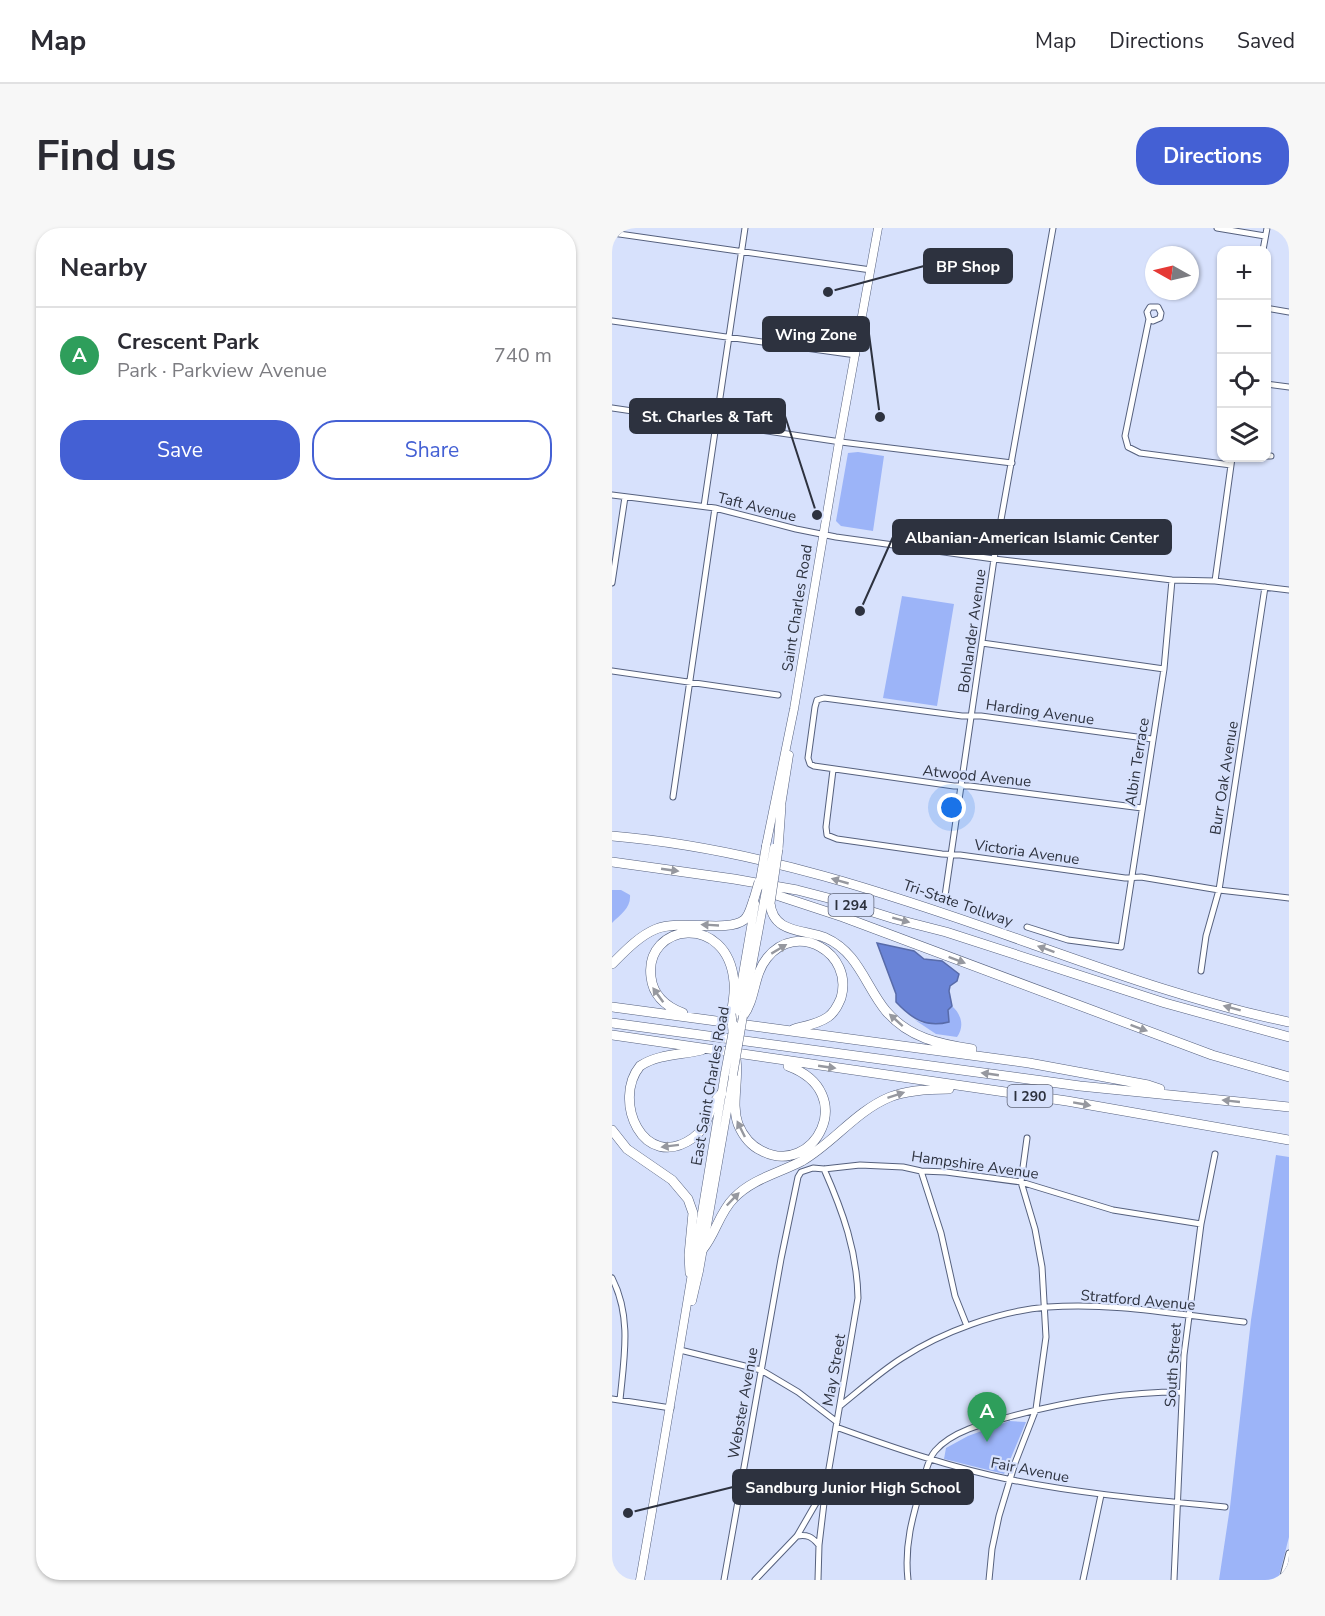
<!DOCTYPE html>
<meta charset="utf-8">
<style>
:root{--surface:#fff;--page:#f7f7f7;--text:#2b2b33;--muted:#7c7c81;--line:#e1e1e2;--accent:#4460d4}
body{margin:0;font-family:"Nunito Sans",sans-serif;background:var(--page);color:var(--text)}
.controls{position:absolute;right:18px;top:18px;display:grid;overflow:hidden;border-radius:12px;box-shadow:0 2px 4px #0004}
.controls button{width:54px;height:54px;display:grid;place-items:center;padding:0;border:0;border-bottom:2px solid var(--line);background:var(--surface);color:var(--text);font:30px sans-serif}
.compass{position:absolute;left:533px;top:18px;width:54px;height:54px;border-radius:50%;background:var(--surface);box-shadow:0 2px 4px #0004;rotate:278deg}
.you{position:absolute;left:340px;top:580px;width:21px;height:21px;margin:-15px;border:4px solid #fff;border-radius:50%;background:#1a73e8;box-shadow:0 0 0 9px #1a73e833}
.badge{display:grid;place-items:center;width:39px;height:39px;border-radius:50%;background:var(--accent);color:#fff;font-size:20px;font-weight:700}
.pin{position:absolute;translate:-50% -50px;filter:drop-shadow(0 2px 3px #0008)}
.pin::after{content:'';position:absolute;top:32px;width:21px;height:18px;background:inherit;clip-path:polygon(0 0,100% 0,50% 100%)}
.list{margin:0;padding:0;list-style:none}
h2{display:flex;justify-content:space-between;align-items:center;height:78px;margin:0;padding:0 24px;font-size:26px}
h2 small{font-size:20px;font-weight:400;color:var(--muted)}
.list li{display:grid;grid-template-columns:39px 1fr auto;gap:18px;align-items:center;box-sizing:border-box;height:96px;padding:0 24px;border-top:2px solid var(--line)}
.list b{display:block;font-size:22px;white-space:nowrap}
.list p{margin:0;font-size:20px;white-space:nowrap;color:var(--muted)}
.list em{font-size:20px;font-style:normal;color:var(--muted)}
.actions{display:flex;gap:12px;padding:18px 24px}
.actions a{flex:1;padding:14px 0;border:2px solid var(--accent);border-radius:24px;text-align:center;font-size:21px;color:var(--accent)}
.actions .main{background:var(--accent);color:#fff}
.icon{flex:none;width:33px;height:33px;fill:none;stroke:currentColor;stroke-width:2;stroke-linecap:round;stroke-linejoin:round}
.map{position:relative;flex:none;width:677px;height:1352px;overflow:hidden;border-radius:24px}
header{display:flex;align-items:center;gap:36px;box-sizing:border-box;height:84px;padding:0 30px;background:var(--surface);border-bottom:2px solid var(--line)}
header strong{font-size:28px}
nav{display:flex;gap:33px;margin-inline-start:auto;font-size:21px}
.intro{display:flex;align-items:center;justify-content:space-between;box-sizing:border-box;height:144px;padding:0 36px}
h1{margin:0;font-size:42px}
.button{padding:15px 27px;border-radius:24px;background:var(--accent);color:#fff;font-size:21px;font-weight:700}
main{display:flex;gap:36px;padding:0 36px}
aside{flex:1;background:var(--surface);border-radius:24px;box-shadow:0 2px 4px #0004}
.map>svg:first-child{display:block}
.green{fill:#9cb4f8}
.water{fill:#6a84d7;stroke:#586ba9;stroke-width:1.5}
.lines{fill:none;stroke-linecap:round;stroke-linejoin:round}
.minor-casing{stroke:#56617e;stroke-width:7}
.secondary-casing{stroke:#56617e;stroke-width:9}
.motorway-casing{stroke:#56617e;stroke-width:10}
.minor{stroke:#fff;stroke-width:5}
.secondary{stroke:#fff;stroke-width:8}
.motorway{stroke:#fff;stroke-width:9}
.secondary-bridge-casing{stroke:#56617e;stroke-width:9;stroke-linecap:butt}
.motorway-bridge-casing{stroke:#56617e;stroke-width:10;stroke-linecap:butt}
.secondary-bridge{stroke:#fff;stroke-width:8}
.motorway-bridge{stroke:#fff;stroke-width:9}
.oneway{fill:#96989f}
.labels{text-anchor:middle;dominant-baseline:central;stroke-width:4.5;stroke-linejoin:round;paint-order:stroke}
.shield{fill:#d7e1fc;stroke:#606678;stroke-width:1.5}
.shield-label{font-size:14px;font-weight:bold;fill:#2d323f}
.street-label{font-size:15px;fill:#2d323f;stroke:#d7e1fc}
.leader{fill:none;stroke:#2d323f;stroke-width:2}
.callout-dot{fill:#2d323f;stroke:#d7e1fc;stroke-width:2}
.callout{fill:#2d323f;stroke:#2d323f;stroke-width:2}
.callout-label{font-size:16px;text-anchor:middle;font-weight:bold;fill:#fff}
</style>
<header>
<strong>Map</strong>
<nav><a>Map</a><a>Directions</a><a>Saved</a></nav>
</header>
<div class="intro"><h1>Find us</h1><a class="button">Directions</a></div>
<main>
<aside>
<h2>Nearby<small></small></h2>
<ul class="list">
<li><span class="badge" style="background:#2e9e5b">A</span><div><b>Crescent Park</b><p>Park · Parkview Avenue</p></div><em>740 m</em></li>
</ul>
<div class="actions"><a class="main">Save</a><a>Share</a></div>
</aside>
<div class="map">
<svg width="677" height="1352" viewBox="0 0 677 1352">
<rect width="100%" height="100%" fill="#d7e1fc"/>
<path class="green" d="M246 224 272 228 261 303 229 298 224 293 236 225Z
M290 368 342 376 325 478 271 470Z
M0 662H9L18 667C19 680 9 686 0 695Z
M340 778C349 786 353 798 345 809L324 806 303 792 311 795 337 794 336 782Z
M664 927 677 929V1309L666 1352H607L618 1279 639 1092Z
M397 1193 414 1194 392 1246 332 1231 334 1220 356 1208Z"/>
<path class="water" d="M265 715 302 723 312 731 330 733 347 746 345 753 338 758 337 763 340 778 336 782 337 794C314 800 300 791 284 774V766Z"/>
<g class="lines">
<defs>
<path id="minor" d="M605 0 653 8
M0 5 259 42
M651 22 655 0
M654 80 677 84
M537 91 541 93 548 90 549 85 546 79H538L535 84 537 91 513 208 516 219 528 225 619 237
M0 93 244 127
M654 156 677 159
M0 180 229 214 400 235
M654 228H659
M0 267 103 280 184 301 224 309 382 331 560 352 603 353 677 362
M92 278 133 0
M603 353 620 230
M0 355 13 269
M370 415 552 441
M0 443 166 467
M221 542 214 599 215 607 225 611 330 626 348 627 513 650 529 649 607 662 677 670
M61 569 103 280
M530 580 358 558H342L202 538 198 536 196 530 203 479 205 472 212 470 350 488H369L540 511
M333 668 382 331 441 0
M415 699 456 712 509 719 552 441 560 352
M589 743 594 708 607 662 653 359
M309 943 329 1005 343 1068 355 1098
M0 1050C20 1089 12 1130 8 1172
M68 1122 149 1142 186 1164 225 1194
M0 1171 59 1180
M228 1178C248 1162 268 1144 290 1130 330 1104 387 1083 436 1079 501 1074 567 1087 632 1094
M224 1199C282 1220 340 1240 400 1252 470 1266 542 1272 613 1279
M185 1308C195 1306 200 1309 206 1316
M112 1352 169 1031 186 949 189 944 201 940 212 941 248 937 291 939 309 943 334 944 409 954 501 982 589 996
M143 1352 185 1308 211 1263
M206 1352 207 1317 214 1258 246 1070C245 1023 231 984 212 941
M296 1352C292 1316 301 1287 311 1253 314 1244 316 1231 323 1223 340 1203 373 1195 397 1189 455 1173 510 1164 570 1164
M377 1352 380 1321 387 1288 403 1235 424 1181 434 1109 430 1039 423 1001 409 954 415 910
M471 1352 489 1267
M562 1352 572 1127 589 996 603 926
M670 1352 677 1325"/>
<path id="secondary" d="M168 584 177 527
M154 618 182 481 227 214 266 0
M132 781 152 673
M124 787 143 676
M80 1073 87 1043 121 849
M28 1352C58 1183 85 1014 113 845"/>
<path id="motorway" d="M0 608C143 620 282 667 417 715 502 745 588 776 677 794
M166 621 169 578
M0 634 122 651 185 662 216 670 283 691 334 704 553 775 677 809
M155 664 231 689 600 827 677 849
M158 675C161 706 192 701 214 710 246 724 254 759 274 783 297 810 327 816 360 821
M0 736C13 723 27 708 44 701 69 691 115 705 132 692 138 687 139 678 142 671
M0 779 417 835 536 857 548 861
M71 785C55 779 41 768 39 749 32 695 116 684 122 754 123 765 121 776 119 786
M131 788C144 771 141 747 155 730 185 692 242 725 229 770 226 777 223 784 216 789 206 796 193 798 182 801
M0 795 468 858 677 879
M0 807 455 873 677 912
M90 822C69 827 46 826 28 838 0 872 31 945 81 910 98 898 96 877 110 865
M124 831C127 853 119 876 126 896 131 908 139 918 150 923 201 950 249 865 176 838
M0 902 15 921 60 952 76 971 81 985 77 1027 78 1045
M91 1021C104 1005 107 985 122 970 140 951 167 945 190 933 221 915 244 883 278 869 296 862 318 861 337 861"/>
</defs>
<use href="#minor" class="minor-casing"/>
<use href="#secondary" class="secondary-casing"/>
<use href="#motorway" class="motorway-casing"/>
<use href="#minor" class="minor"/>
<use href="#secondary" class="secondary"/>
<use href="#motorway" class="motorway"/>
<defs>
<path id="secondary-bridge" d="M147 658 154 618
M152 673 162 620
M113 845 122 797
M121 847 131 788"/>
<path id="motorway-bridge" d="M142 671 147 654
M158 675 166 621
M119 786 121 803"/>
</defs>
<use href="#secondary-bridge" class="secondary-bridge-casing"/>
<use href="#motorway-bridge" class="motorway-bridge-casing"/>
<use href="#secondary-bridge" class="secondary-bridge"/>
<use href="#motorway-bridge" class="motorway-bridge"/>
</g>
<defs><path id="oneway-solid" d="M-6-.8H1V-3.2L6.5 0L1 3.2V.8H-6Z" transform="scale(1.5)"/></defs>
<g class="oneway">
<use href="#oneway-solid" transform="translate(58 642) rotate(8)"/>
<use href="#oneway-solid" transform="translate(228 653) rotate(-164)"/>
<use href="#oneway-solid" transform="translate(289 692) rotate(15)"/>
<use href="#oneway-solid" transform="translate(98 697) rotate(-177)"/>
<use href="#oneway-solid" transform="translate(167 721) rotate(-31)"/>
<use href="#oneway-solid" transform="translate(434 721) rotate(-160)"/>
<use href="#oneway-solid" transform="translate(345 732) rotate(21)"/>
<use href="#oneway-solid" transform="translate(46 767) rotate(-126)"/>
<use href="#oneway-solid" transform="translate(620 780) rotate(-165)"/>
<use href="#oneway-solid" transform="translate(284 792) rotate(-138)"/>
<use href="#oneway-solid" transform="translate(527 800) rotate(20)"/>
<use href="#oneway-solid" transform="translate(215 839) rotate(8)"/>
<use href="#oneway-solid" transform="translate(378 846) rotate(-172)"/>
<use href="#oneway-solid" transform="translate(284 867) rotate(-18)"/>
<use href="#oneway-solid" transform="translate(619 873) rotate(-174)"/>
<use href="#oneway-solid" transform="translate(470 876) rotate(10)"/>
<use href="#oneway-solid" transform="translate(129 901) rotate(-116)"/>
<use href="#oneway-solid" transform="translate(58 918) rotate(173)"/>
<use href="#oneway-solid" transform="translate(121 971) rotate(-46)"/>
</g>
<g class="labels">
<g class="shield">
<rect x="216.5" y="666" width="45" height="22" rx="4.5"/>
<rect x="395.5" y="857" width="45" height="22" rx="4.5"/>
</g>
<g class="shield-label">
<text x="239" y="677">I 294</text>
<text x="418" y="868">I 290</text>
</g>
<g class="street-label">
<text transform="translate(145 279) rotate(14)">Taft Avenue</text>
<text transform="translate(185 380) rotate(-81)">Saint Charles Road</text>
<text transform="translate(360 403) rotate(-82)">Bohlander Avenue</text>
<text transform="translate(428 484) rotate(8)">Harding Avenue</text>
<text transform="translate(525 534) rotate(-81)">Albin Terrace</text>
<text transform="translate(365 548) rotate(6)">Atwood Avenue</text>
<text transform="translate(612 550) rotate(-81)">Burr Oak Avenue</text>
<text transform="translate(415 624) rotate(8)">Victoria Avenue</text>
<text transform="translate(346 675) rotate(19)">Tri-State Tollway</text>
<text transform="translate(98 858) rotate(-80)">East Saint Charles Road</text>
<text transform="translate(363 937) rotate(8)">Hampshire Avenue</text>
<text transform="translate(526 1072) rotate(5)">Stratford Avenue</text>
<text transform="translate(561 1137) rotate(-86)">South Street</text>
<text transform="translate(222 1142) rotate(-80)">May Street</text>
<text transform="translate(131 1175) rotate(-80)">Webster Avenue</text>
<text transform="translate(418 1242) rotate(11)">Fair Avenue</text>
</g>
</g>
<path class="leader" d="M216 64L312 38M268 189L257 106M205 287L173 188M248 383L281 309M16 1285L121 1259"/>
<g class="callout-dot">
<circle cx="216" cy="64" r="6"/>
<circle cx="268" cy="189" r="6"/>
<circle cx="205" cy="287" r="6"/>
<circle cx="248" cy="383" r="6"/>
<circle cx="16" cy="1285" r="6"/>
</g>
<g class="callout">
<rect x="312" y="21" width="88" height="34" rx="6"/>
<rect x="151" y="89" width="106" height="34" rx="6"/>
<rect x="18" y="171" width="155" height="34" rx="6"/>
<rect x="281" y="292" width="278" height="34" rx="6"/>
<rect x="121" y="1242" width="240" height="34" rx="6"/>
</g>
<g class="callout-label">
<text x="356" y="44">BP Shop</text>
<text x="204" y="112">Wing Zone</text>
<text x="95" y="194">St. Charles &amp; Taft</text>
<text x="420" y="315">Albanian-American Islamic Center</text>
<text x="241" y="1265">Sandburg Junior High School</text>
</g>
</svg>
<div class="controls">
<button>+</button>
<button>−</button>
<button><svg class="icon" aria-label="locate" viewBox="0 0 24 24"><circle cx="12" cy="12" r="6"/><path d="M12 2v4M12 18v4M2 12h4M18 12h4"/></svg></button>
<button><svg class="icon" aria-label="layers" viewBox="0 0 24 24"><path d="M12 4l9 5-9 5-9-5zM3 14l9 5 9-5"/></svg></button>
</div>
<svg class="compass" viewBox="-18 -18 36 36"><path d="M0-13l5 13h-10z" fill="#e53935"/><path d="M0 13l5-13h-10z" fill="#7c7c81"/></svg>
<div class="you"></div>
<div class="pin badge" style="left:375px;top:1214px;background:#2e9e5b">A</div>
</div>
</main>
